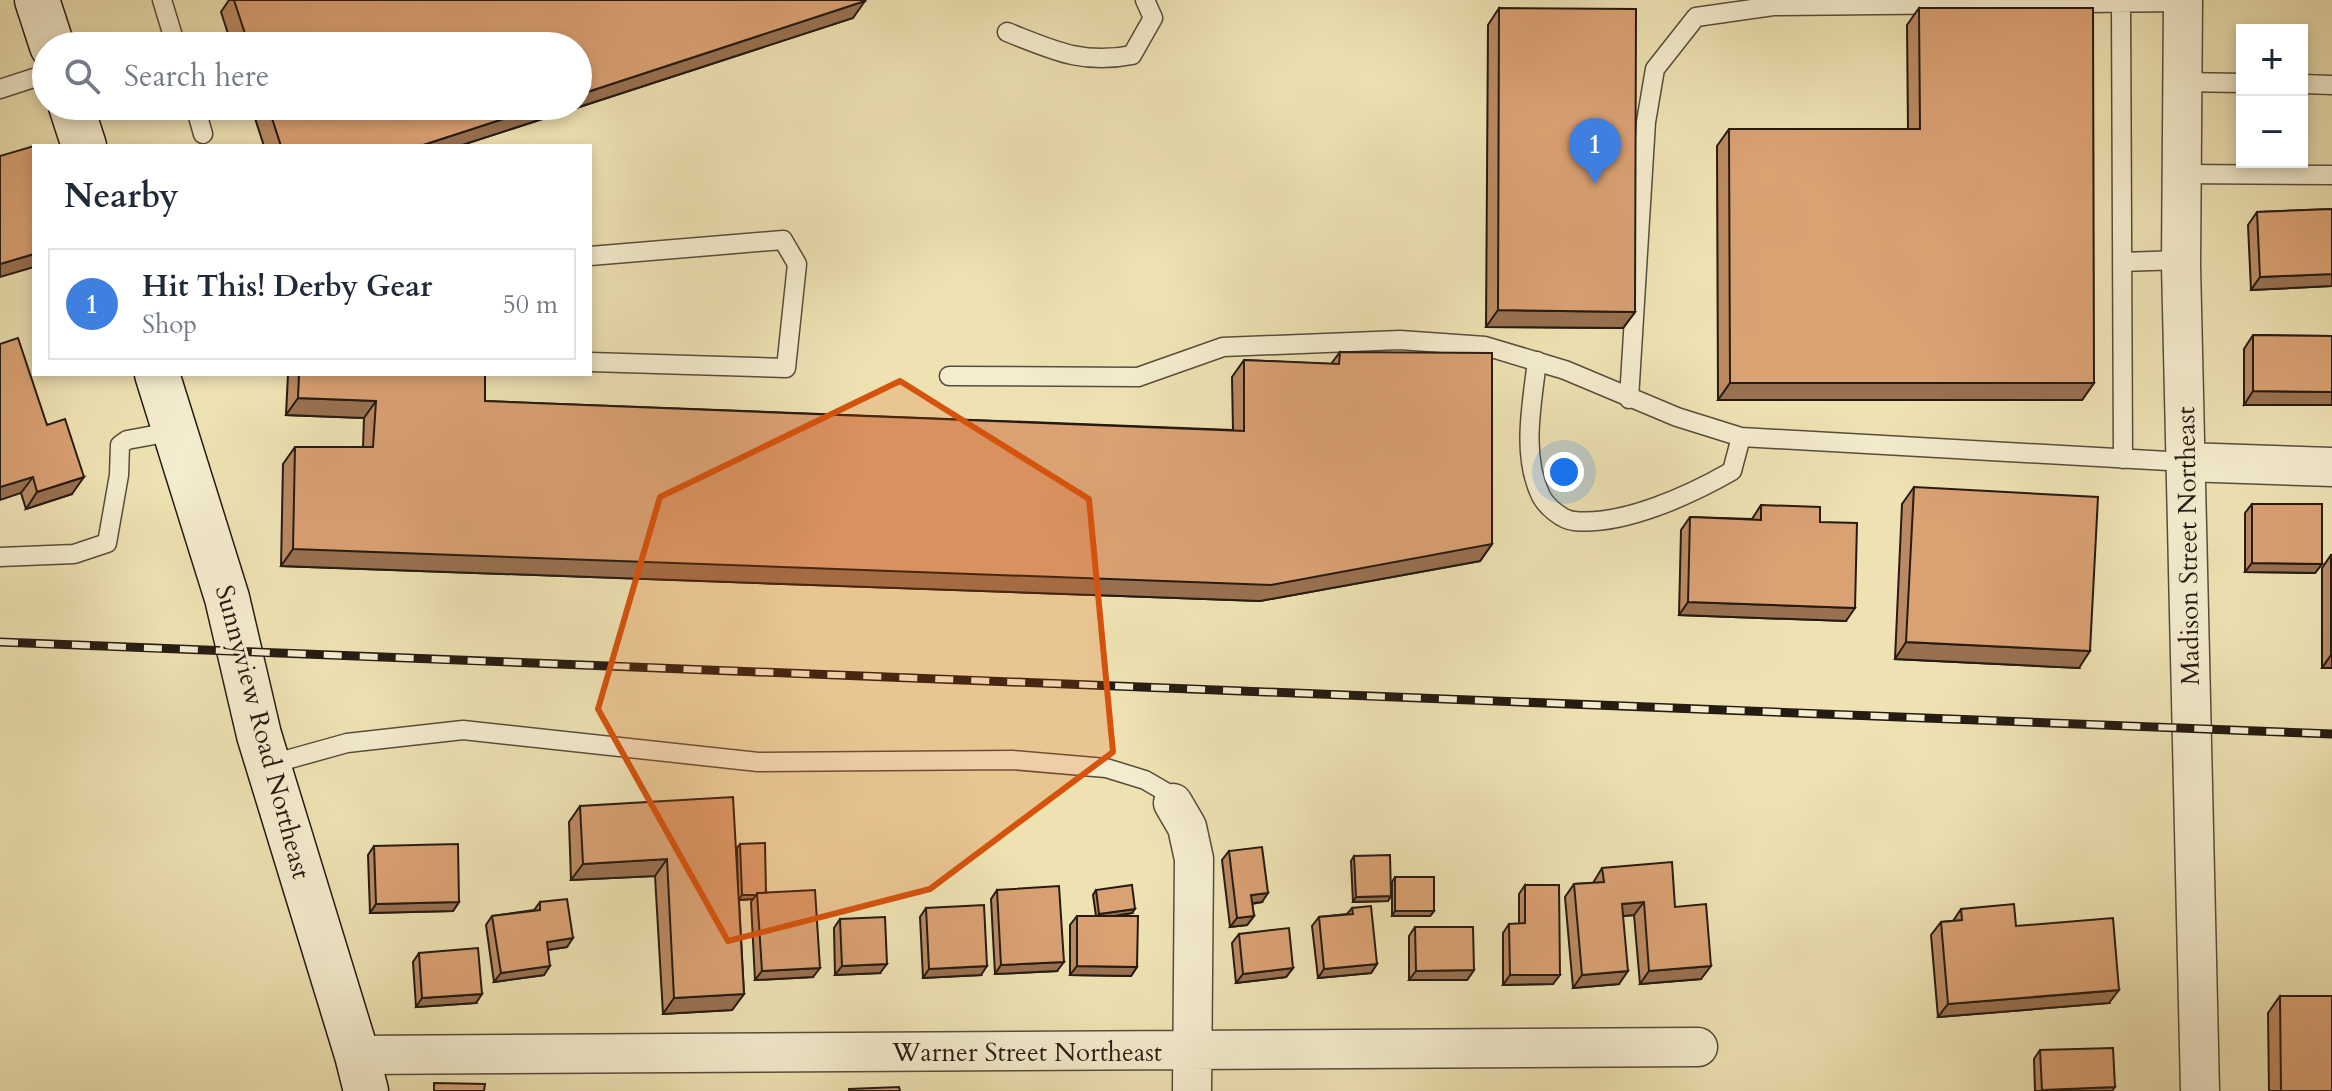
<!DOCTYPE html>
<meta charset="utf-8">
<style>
:root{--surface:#fff;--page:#f2f2f3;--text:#1f2937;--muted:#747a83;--line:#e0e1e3;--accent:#ea580c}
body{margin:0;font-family:Cardo,serif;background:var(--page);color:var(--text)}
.controls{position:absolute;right:24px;top:24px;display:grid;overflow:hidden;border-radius:0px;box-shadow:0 4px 12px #0003}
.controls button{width:72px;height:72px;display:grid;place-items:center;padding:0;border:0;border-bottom:2px solid var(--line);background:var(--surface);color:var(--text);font:40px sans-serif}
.you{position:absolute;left:1564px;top:472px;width:28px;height:28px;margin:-20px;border:6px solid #fff;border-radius:50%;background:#1a73e8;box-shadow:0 0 0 12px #1a73e833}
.badge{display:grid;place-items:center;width:52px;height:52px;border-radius:50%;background:var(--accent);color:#fff;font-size:26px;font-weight:700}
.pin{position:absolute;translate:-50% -66px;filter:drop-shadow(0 2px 4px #0008)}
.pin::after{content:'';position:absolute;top:42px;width:28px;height:24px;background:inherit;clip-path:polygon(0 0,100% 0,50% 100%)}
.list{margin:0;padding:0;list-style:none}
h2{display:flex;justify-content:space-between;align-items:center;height:104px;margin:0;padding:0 32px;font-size:34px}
h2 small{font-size:26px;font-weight:400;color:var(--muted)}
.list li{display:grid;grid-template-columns:52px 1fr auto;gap:24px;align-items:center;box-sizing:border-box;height:112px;margin:0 16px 16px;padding:0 16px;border:2px solid var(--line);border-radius:0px}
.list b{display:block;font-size:30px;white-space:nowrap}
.list p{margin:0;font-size:26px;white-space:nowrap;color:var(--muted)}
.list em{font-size:26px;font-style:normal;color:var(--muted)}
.icon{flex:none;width:44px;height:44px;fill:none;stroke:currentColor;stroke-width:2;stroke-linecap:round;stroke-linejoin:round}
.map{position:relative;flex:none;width:2332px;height:1091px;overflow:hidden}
.search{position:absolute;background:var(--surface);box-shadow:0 4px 12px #0003;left:32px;top:32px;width:560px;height:88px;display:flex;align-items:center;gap:20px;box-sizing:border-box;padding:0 28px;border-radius:44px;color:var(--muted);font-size:30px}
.panel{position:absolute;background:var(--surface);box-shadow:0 4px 12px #0003;left:32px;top:144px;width:560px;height:232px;border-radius:0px}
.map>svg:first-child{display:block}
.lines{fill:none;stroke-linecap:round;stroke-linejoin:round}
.service-casing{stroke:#584d3a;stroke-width:21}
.minor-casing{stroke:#584d3a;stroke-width:41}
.secondary-casing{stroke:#261b12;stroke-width:47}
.service{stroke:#f4ecce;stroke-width:18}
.minor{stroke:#f4ecce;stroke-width:38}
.secondary{stroke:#f4ecce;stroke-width:44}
.rail-casing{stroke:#261b12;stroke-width:9}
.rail{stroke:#f4ecce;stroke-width:6;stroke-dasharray:18;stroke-linecap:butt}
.wall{fill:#bb8a63;stroke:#261b12;stroke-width:2}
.shaded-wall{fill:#997150;stroke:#261b12;stroke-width:2}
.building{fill:#daa173;stroke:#261b12;stroke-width:2}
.marked{fill:#d5530d;fill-opacity:0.2;stroke:#d5530d;stroke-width:6;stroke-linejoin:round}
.labels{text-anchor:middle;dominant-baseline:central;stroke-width:6;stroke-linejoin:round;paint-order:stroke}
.street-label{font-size:26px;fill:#261b12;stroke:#f4ecce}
</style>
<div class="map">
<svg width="2332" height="1091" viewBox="0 0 2332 1091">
<rect width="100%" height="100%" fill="#eee2b3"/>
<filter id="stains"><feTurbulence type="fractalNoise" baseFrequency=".0025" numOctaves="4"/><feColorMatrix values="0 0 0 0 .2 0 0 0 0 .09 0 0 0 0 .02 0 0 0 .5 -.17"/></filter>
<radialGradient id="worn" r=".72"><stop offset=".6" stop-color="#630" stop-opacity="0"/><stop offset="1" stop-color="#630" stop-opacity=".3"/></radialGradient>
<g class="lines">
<defs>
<path id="service" d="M162 0 176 46
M2121 3 2123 459
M1007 32C1053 50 1082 65 1132 55L1153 18 1145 0
M2182 82 2242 83
M2302 84 2332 85
M0 89 46 74
M195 106 203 134
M2182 174 2332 175
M590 256 783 240 797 264 786 368 590 362
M2122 262 2181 260
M1537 361C1532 404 1521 455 1541 496 1546 506 1562 520 1574 521 1623 526 1690 495 1732 471L1741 437
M949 376 1138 377 1223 347 1400 340 1485 346 1565 370 1677 417 1741 437 2186 462
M1629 399 1646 122 1655 69 1696 17 1773 6 2183 2
M0 557 74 554 107 543 119 475 120 445 127 440 176 431
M268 765 347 743 463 730 758 762 1012 760 1106 768 1145 780 1164 791 1173 803"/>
<path id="minor" d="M2183 0 2181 265 2200 1091
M2186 462 2332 467
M1173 803 1187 827 1194 859 1192 1091
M357 1055 1698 1047"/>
<path id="secondary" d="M37 0 52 46
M71 106 84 146
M157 374 227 598 259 735 357 1055 366 1091"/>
</defs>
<use href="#service" class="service-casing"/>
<use href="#minor" class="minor-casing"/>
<use href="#secondary" class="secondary-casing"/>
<use href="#service" class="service"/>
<use href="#minor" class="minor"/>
<use href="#secondary" class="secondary"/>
<defs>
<path id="rail" d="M0 642 2332 734"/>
</defs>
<use href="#rail" class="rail-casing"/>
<use href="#rail" class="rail"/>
</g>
<path class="wall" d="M229 0H864L853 18 459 146H264L251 106H578V46H232L221 12Z
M1499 8 1635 312 1623 328 1486 327 1488 25Z
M1919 8 2094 383 2082 400H1718L1717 146 1729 129H1908L1907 25Z
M2332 209V286L2251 290 2248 225 2257 212Z
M2253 335 2332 336 2244 405V349Z
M1340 352 1492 544 1480 561 1260 601 281 566 283 464 295 447H363L364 418 286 415 288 374H485V401L1233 430 1232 377 1244 360 1331 364Z
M47 425 72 494 26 509 21 493Z
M1914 487 2079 668 1895 659 1902 504Z
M2252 504 2322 564 2315 573 2245 572V513Z
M1761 505 1820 522 1846 621 1679 615 1681 530 1690 517 1752 519Z
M2331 555H2332V668H2322V568Z
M580 806 738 890 737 848 740 844 813 977 755 980 751 902 753 899 739 900 744 994 732 1010 663 1014 655 876 571 880 569 822Z
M374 846 459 902 453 911 370 913 368 855Z
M1229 851 1262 902 1252 904 1254 916 1247 925 1230 927 1222 860Z
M1354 856 1391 896 1388 901 1353 902 1351 861Z
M1602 868 1675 907 1701 979 1640 984 1634 915 1623 916 1619 984 1573 988 1565 897 1574 884 1593 883Z
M1395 877 1434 911 1430 916H1392V882Z
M1525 885 1553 984 1503 985V933L1509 924H1519V894Z
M997 890 1057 971 995 974 991 899Z
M1096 890 1132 913 1116 916 1137 967 1131 976 1070 975V925L1077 916H1096L1093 895Z
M540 902 567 947 548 950 544 975 494 982 486 925 492 916 534 910Z
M926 908 981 975 923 978 920 917Z
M1352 908 1377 964 1371 973 1318 978 1312 926 1319 917 1347 914Z
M1961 909 2016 926 2109 1003 1938 1017 1931 935 1941 922 1953 921Z
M840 919 880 973 835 975 834 928Z
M1415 927 1474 970 1467 980H1409V936Z
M1239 934 1293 968 1286 977 1236 983 1232 943Z
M419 953 476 1003 416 1007 413 962Z
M2280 996 2332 1091H2269L2268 1013Z
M2040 1050 2112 1091H2035L2034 1059Z"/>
<path class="shaded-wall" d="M865 1 853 18 459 146H420L543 106H578V95Z
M34 254V267L0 277V264Z
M2332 274V286L2251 290 2260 277Z
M1498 310 1635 312 1623 328 1486 327Z
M1730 383H2094L2082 400H1718Z
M2253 391 2332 392V405H2244Z
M298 398 376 401 364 418 286 415Z
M33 477 21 493 0 500V487Z
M84 477 72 494 26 509 37 492Z
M1492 544 1480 561 1260 601 281 566 293 549Z
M2252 563 2322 564 2315 573 2245 572Z
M1688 602 1855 608 1846 621 1679 615Z
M1906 642 2090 651 2079 668 1895 659Z
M2331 655H2332V668H2322Z
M667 859 655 876 571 880 583 864Z
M1268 893 1262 902 1245 904 1251 895Z
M742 895H756L753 899 738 900Z
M1391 896 1388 901 1353 902 1356 897Z
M459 902 453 911 370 913 376 904Z
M1644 902 1634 915 1613 917 1622 904Z
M1135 909 1132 913 1096 919 1099 914Z
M1395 911H1434L1430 916H1392Z
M1254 916 1247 925 1230 927 1237 918Z
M573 938 567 947 540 951 547 942Z
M1064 962 1057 971 995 974 1001 965Z
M887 964 880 973 835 975 842 966Z
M1377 964 1371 973 1318 978 1324 969Z
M550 966 544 975 494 982 501 973Z
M987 966 981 975 923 978 929 969Z
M1077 966 1137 967 1131 976 1070 975Z
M1711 966 1701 979 1640 984 1649 971Z
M820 968 813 977 755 980 762 971Z
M1293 968 1286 977 1236 983 1243 974Z
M1474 970 1467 980H1409L1416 971Z
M1628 971 1619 984 1573 988 1582 975Z
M1510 975H1560L1553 984 1503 985Z
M2119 990 2109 1003 1938 1017 1948 1004Z
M482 994 476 1003 416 1007 422 998Z
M744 994 732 1010 663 1014 674 998Z
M2115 1087 2112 1091H2041L2042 1090Z"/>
<path class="building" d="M234 0H864L865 1 578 95V46H249Z
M1499 8 1636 9 1635 312 1498 310Z
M1919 8H2093L2094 383H1730L1729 129H1920Z
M268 106H543L420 146H281Z
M34 146V254L0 264V156Z
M2332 209V274L2260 277 2257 212Z
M2253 335 2332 336V392L2253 391Z
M18 338 47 425 65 419 84 477 37 492 33 477 0 487V344Z
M1340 352 1492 353V544L1271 585 293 549 295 447H373L376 401 298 398 299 374H485V401L1244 431V360L1339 364Z
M1914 487 2098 497 2090 651 1906 642Z
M2252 504H2322V564L2252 563Z
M1761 505 1820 507V522L1857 523 1855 608 1688 602 1690 517 1761 520Z
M2331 555H2332V655H2331Z
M733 797 744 994 674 998 667 859 583 864 580 806Z
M765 843 766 893H757V895H742L740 844Z
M458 844 459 902 376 904 374 846Z
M1262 847 1268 893 1251 895 1254 916 1237 918 1229 851Z
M1390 855 1391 896 1356 897 1354 856Z
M1672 862 1675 907 1706 904 1711 966 1649 971 1644 902 1622 904 1628 971 1582 975 1574 884 1604 882 1602 868Z
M1395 877H1434V911H1395Z
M1132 885 1135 909 1099 914 1096 890Z
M1525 885H1559L1560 975H1510L1509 924 1525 923Z
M1059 886 1064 962 1001 965 997 890Z
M815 890 820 968 762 971 757 893Z
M567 899 573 938 547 942 550 966 501 973 492 916 540 910V902Z
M2014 904 2016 926 2113 918 2119 990 1948 1004 1941 922 1962 920 1961 909Z
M984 905 987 966 929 969 926 908Z
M1371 906 1377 964 1324 969 1319 917 1353 914 1352 908Z
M1077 916H1138L1137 967 1077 966Z
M885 917 887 964 842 966 840 919Z
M1415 927H1473L1474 970 1416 971Z
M1289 928 1293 968 1243 974 1239 934Z
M478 948 482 994 422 998 419 953Z
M2280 996H2332V1091H2281Z
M2113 1048 2115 1087 2042 1090 2040 1050Z
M434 1083 485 1084 484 1091H434Z
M899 1087 900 1091H849V1089Z"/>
<path class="marked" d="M900 381 1089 499 1113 752 930 889 728 941 598 709 660 497Z"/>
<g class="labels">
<g class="street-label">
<text transform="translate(2188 546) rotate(-91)">Madison Street Northeast</text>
<text transform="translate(263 732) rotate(75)">Sunnyview Road Northeast</text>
<text x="1027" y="1052">Warner Street Northeast</text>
</g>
</g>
<rect width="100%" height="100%" filter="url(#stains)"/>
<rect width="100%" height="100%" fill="url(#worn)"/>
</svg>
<div class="controls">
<button>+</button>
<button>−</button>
</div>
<div class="you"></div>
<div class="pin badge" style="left:1595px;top:184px;background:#3f7fe0">1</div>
<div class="search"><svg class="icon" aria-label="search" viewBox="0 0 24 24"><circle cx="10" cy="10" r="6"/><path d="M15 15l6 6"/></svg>Search here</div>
<section class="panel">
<h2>Nearby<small></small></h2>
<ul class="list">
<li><span class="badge" style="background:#3f7fe0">1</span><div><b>Hit This! Derby Gear</b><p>Shop</p></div><em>50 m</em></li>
</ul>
</section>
</div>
